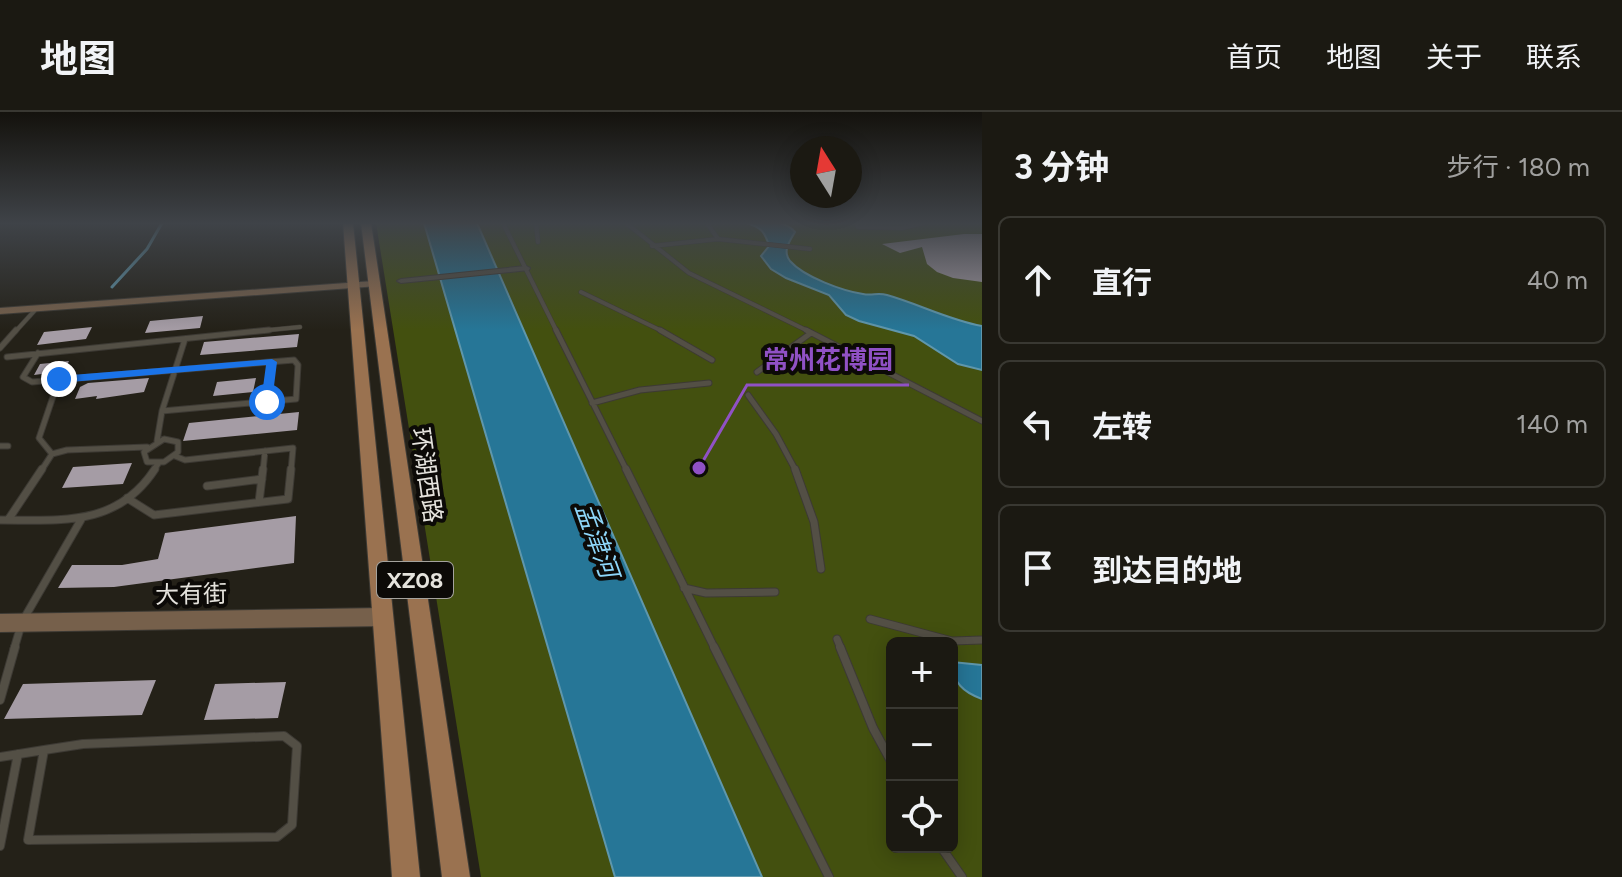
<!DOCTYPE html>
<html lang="zh">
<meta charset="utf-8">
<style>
:root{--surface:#1b1912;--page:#24221b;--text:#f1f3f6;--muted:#a0a09f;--line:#393832}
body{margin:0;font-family:Figtree,"Noto Sans SC",sans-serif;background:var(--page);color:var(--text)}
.controls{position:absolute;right:24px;bottom:24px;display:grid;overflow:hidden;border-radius:12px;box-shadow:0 4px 20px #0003}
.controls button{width:72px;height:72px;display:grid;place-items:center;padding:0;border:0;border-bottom:2px solid var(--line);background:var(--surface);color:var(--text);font:40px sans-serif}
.compass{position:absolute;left:790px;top:24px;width:72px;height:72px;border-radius:50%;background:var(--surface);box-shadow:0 4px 20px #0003;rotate:349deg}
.stop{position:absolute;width:24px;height:24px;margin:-18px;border:6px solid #1a73e8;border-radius:50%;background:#fff}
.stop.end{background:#1a73e8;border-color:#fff;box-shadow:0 2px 8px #0008}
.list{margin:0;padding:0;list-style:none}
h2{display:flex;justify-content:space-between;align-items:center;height:104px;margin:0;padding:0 32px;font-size:34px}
h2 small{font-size:26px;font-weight:400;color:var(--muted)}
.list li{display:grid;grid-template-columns:52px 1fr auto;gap:24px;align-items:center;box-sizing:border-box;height:128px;margin:0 16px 16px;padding:0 16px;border:2px solid var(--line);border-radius:12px}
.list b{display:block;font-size:30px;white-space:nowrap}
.list em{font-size:26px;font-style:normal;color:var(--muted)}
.icon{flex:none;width:44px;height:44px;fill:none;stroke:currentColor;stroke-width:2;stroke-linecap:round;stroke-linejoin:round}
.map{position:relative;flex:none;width:982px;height:765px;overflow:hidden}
header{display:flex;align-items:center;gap:48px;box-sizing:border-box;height:112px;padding:0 40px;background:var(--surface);border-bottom:2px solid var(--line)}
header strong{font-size:38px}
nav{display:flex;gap:44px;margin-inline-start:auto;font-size:28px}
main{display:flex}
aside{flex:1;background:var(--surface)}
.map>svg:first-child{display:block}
.green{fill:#43500f;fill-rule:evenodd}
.water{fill:#267697;stroke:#5f97ac;stroke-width:2}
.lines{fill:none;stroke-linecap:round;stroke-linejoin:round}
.stream{stroke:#5f97ac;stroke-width:3}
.building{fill:#a59ca5}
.lane-far3-casing{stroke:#3d3a34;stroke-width:5}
.lane-far2-casing{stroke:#3d3a34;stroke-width:7}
.lane-far1-casing{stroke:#3d3a34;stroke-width:9}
.lane-casing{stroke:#3d3a34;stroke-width:10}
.street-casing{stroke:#3d3a34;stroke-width:2}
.secondary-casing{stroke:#3d3a34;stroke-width:2}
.primary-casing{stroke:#3d3a34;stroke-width:2}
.path{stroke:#76736c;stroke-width:2;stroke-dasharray:3 4;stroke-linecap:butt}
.lane-far3{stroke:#534f45;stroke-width:4}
.lane-far2{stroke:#534f45;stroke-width:5}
.lane-far1{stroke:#534f45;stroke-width:7}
.lane{stroke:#534f45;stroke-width:8}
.street{fill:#534f45;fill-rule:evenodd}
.secondary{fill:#76604b;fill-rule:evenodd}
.primary{fill:#9a7250;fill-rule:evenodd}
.route{fill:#1a73e8}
.labels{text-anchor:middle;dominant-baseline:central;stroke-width:8;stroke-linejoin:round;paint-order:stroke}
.shield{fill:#0c0a07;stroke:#a4a29d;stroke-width:2}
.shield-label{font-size:22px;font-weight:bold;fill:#e5e3dd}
.street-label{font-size:24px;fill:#e5e3dd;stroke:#0c0a07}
.water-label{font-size:26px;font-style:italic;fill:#8ed6f9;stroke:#0c0a07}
.leader{fill:none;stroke:#9051c5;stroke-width:3}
.callout-dot{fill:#9051c5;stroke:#0c0a07;stroke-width:3}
.callout-label{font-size:26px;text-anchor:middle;font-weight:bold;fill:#9051c5;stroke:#0c0a07;stroke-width:8;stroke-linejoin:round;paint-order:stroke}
</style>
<header>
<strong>地图</strong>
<nav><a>首页</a><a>地图</a><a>关于</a><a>联系</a></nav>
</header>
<main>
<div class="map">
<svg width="982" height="765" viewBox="0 0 982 765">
<rect width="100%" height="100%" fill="#242118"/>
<path class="green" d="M376 111H982V765H481ZM892 531H952V735H892Z"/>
<path class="water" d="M424 111H477L762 765H615Z
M746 111C764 111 783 106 795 120 790 129 782 139 790 149 804 165 843 179 863 182 873 184 877 180 887 183 919 192 949 208 982 214V258L958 252 914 224 859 209 846 203 829 183 786 166 771 157 761 144 769 134C765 120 761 115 746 111Z
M952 550 982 553V587C963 580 953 571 952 550Z"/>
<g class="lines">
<path class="stream" d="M112 175 147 137 162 111"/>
</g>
<path class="building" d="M964 122H982V170L953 166 937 160 927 152 922 135 900 141 882 132Z
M203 204 200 216 145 221 150 209Z
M92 215 86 227 37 233 44 220Z
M299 222 297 235 200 243 204 230Z
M69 249 64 259 34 263 40 252Z
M149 266 144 280 96 287 97 284 75 287 80 275 88 271Z
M256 266 253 280 213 284 217 270Z
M299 300 297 318 183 329 189 311Z
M132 351 123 372 62 376 73 355Z
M296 404 294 451 114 475 58 476 72 453H122L158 447 165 421Z
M156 568 142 603 4 607 23 572Z
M286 570 278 606 204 608 215 572Z"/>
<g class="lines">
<defs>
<path id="lane-far3" d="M503 111 557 220
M536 111 538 130
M626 111 689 161 810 220
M707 111 718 127
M856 111 858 115 902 116 924 111
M652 134 718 127 810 137
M581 180 664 220
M15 220 36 197
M250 220 300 215"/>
<path id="lane-far2" d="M556 218 627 359
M660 218 712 248
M806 218 982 309
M0 236 16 218
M38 241 23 265 32 270 294 248 298 253 296 287 162 299
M7 245 269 218
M757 260 811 221
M748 283 776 322 796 359
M267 290 272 250
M592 291 640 278 709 271
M164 327 178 330V340L164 350H147L144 340Z
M157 329 162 299 185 227
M0 334H8
M52 342 39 326 59 267
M175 344 185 348 293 336 291 359
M41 359 52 342 67 338 147 335
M153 359 158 352
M263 359 265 339"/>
<path id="lane-far1" d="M626 357 715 537
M795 357 814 410 821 457
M207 374 262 367
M127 386 154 403 288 387 291 357
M259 390 263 357
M0 408C62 408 117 415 155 357
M8 408 42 357
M684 476 706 481 775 480
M870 507 952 529 982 528
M837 527 841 537
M14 537 22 510 82 406"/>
<path id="lane" d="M714 535 829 765
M840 535 873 616 892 651
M0 588 15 535
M284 624 297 634 292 713 277 725 28 728 44 638 83 632Z
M0 645 44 638
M0 734 18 642
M941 735 962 765"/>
<path id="street" d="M526 154 530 156 529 158 401 171 397 169 401 167Z"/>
<path id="secondary" d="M374 169 379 172 378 174 0 202V196Z
M383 496 390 499 393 505 390 511 383 514 0 520V502Z"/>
<path id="primary" d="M343 111H353L420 765H392Z
M361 111H371L470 765H442Z"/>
</defs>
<use href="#lane-far3" class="lane-far3-casing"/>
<use href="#lane-far2" class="lane-far2-casing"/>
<use href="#lane-far1" class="lane-far1-casing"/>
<use href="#lane" class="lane-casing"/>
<use href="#street" class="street-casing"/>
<use href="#secondary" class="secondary-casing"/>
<use href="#primary" class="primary-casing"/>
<path class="path" d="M807 111 810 112"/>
<use href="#lane-far3" class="lane-far3"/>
<use href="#lane-far2" class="lane-far2"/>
<use href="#lane-far1" class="lane-far1"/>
<use href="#lane" class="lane"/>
<use href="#street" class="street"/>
<use href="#secondary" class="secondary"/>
<use href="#primary" class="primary"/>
</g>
<linearGradient id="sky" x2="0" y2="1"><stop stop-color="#14120d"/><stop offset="0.51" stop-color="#3f4348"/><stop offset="1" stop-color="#3f4348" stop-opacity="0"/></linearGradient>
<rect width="982" height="218" fill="url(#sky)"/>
<path class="route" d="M272 247 277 250 272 290 267 293 261 290 266 253 59 271 53 267 59 264Z"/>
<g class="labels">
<rect class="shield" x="377" y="450" width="76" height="36" rx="6"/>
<g class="shield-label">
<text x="415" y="468">XZ08</text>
</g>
<g class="street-label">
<text transform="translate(427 363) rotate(82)">环湖西路</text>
<text transform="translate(191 482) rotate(-1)">大有街</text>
</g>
<g class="water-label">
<text transform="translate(597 428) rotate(70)">孟津河</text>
</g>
</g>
<path class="leader" d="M699 356L747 273H909"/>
<circle class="callout-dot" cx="699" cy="356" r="8"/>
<g class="callout-label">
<text x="828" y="257">常州花博园</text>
</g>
</svg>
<div class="controls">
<button>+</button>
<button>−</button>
<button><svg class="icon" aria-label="locate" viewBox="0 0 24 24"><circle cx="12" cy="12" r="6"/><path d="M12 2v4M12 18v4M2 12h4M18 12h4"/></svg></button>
</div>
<svg class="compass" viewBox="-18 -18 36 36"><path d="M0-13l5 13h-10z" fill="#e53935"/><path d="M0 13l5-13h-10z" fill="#a0a09f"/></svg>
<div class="stop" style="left:267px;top:290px"></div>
<div class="stop end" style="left:59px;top:267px"></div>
</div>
<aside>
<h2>3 分钟<small>步行 · 180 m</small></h2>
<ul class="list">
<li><svg class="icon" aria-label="ahead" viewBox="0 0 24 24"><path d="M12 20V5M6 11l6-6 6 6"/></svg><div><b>直行</b></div><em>40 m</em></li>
<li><svg class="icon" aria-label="left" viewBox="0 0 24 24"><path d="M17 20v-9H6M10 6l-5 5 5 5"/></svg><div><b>左转</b></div><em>140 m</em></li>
<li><svg class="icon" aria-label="arrive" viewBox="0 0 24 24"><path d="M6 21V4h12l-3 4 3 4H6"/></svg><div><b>到达目的地</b></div></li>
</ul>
</aside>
</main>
